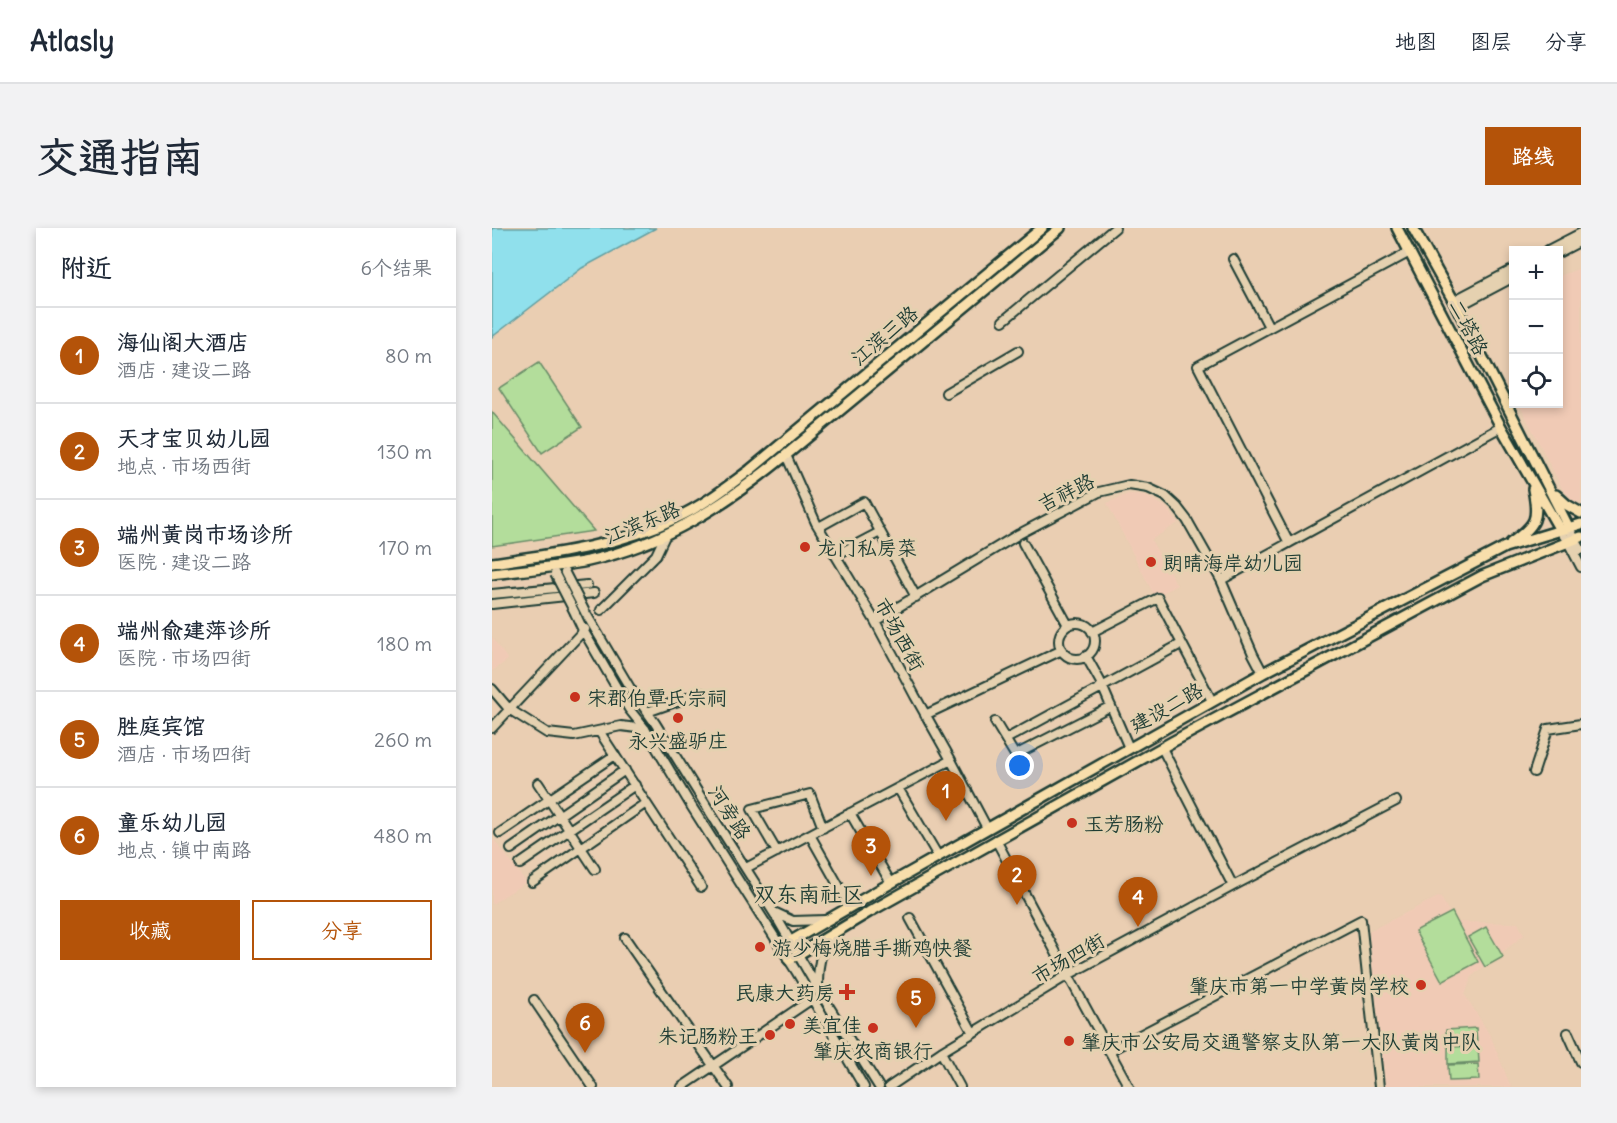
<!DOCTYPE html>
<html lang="zh">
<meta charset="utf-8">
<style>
:root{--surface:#fff;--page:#f2f2f3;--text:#1f2937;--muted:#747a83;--line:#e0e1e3;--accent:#b45309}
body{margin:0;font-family:Delius,"LXGW WenKai TC",sans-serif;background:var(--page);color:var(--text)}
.controls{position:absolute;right:18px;top:18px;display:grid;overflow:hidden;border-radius:0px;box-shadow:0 3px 9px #0003}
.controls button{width:54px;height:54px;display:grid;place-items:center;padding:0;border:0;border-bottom:2px solid var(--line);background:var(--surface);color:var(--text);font:30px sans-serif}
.you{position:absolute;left:528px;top:538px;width:21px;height:21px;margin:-15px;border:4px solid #fff;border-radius:50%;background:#1a73e8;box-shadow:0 0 0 9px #1a73e833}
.badge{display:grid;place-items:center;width:39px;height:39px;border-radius:50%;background:var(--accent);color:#fff;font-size:20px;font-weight:700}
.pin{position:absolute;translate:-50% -50px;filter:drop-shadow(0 2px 3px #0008)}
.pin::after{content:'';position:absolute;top:32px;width:21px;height:18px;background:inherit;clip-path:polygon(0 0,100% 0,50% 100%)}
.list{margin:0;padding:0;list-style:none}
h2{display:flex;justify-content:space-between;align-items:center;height:78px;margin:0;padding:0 24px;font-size:26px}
h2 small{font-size:20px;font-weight:400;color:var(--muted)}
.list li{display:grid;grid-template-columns:39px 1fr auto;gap:18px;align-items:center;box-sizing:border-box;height:96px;padding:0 24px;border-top:2px solid var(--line)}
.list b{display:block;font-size:22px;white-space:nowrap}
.list p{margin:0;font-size:20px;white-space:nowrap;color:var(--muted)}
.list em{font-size:20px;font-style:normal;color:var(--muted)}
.actions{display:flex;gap:12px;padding:18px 24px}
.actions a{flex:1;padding:14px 0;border:2px solid var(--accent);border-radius:0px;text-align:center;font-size:21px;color:var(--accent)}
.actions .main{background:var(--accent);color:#fff}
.icon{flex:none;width:33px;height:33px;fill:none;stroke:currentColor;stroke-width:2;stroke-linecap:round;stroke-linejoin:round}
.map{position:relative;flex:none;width:1089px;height:859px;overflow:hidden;border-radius:0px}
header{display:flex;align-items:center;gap:36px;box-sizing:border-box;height:84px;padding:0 30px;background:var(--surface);border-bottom:2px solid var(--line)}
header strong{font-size:28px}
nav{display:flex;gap:33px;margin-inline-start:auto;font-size:21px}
.intro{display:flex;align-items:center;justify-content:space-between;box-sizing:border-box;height:144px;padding:0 36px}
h1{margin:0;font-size:42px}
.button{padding:15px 27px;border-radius:0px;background:var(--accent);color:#fff;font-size:21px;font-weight:700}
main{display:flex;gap:36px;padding:0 36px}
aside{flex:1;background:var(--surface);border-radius:0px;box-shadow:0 3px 9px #0003}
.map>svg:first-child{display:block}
.built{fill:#f0cab5}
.green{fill:#b3dd9b;stroke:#698d68;stroke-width:1.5}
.water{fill:#90e0ec;stroke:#639fa2;stroke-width:1.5}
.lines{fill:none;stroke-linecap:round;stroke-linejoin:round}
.minor-casing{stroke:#1f3d34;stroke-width:12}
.major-casing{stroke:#1f3d34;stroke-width:14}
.minor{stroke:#e5d1b0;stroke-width:8}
.major{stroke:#f8deab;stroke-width:9}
.minor-bridge-casing{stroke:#1f3d34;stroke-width:12;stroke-linecap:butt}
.minor-bridge{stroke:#e5d1b0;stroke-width:8}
.poi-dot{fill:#c8321e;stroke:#e5d1b0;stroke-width:2}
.labels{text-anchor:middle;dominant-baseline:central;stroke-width:6;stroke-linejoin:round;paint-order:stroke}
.street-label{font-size:20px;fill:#1f3d34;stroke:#e5d1b0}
.poi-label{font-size:20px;fill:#1f3d34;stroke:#e5d1b0;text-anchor:start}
.quarter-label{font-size:22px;fill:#1f3d34;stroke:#e5d1b0}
</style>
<header>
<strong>Atlasly</strong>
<nav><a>地图</a><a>图层</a><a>分享</a></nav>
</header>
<div class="intro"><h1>交通指南</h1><a class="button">路线</a></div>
<main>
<aside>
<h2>附近<small>6个结果</small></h2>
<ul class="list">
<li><span class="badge">1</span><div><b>海仙阁大酒店</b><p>酒店 · 建设二路</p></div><em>80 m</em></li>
<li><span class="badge">2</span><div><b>天才宝贝幼儿园</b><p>地点 · 市场西街</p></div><em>130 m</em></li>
<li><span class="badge">3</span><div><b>端州黄岗市场诊所</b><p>医院 · 建设二路</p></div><em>170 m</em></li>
<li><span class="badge">4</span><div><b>端州俞建萍诊所</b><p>医院 · 市场四街</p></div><em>180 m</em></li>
<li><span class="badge">5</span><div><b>胜庭宾馆</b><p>酒店 · 市场四街</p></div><em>260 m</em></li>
<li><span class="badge">6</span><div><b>童乐幼儿园</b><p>地点 · 镇中南路</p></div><em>480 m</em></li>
</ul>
<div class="actions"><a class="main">收藏</a><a>分享</a></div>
</aside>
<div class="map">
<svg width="1089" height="859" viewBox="0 0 1089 859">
<rect width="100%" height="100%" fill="#eaceb2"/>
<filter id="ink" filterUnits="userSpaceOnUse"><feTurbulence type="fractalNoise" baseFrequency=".0167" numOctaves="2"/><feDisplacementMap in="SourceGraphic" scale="12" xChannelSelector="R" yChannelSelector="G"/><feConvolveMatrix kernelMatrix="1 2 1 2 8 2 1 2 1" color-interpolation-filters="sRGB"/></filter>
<g filter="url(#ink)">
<path class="built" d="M1089 40V273L1084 275 1071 262 1027 176H1066L1067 48Z
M636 266 652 267 674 279 686 295 659 312 685 357 663 369 615 275Z
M0 409 16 432 0 443Z
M0 609 34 654 0 676Z
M948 668 963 694 1026 695 1032 707 980 748 973 767 999 809 1019 859H894L877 703Z"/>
<path class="green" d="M47 134 90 199 50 225 7 160Z
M0 184 102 303 0 318Z
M960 684 986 734 950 753 923 703Z
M994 699 1011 729 993 739 976 709Z
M984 800 985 817 955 818 954 802Z
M986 818 987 834 956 836V819Z
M986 836 987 852 957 853 956 837Z"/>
<path class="water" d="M0 0H164L90 40 0 109Z"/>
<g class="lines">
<defs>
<path id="minor" d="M1056 22 1089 5
M1066 25 1089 13
M741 31 777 99
M961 73 1022 41
M965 79 1022 49
M511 93 623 0
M454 165 526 123
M294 227 324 295 383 393 423 468 459 532 495 600
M327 299 372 274 424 369
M1077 300 1089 322
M1068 302 1076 314 1089 339
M531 315 576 397
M797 315 706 138 918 24
M344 327 388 304
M729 352 1009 199
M0 366 95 357
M0 376 102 365
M109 382 164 327 173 308
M93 384 138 460 163 495 226 597 282 685 326 761 387 859
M83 385 91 402 137 481 153 501 198 576 304 743 372 859
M383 393 527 306 607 264 637 257 656 260 673 268 685 279 695 292 729 352 761 426 771 445
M567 413a18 18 0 1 1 36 0a18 18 0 1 1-36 0Z
M600 404 666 370 720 473
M594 428 608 453 637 520
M0 461 17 481 55 505 82 508 129 498 153 501
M155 484 209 465
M433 487 570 422
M503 494 523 527 619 478
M0 500 93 401
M107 503 209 659
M514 511 689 416
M670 520 741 658
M1042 544 1056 501 1089 496
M46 555 103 641
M406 560 446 628
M358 585 399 655
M8 605 123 527
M318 607 358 678
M504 612 576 747 637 859
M19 621 133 542
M285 624 260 581 318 566 331 600
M28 636 143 557
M254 640 459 532
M40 654 154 575
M284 685 301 693 333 692
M418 690 481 805
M133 710 236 859
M326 759C326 741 327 723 340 709
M42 772 101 859
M1076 805 1089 834
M617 823 869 692 887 859
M449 824 468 859
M190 859 320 771
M397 859 449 824 576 747 741 658 904 573"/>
<path id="major" d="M905 0 1009 199 1068 302
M921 0 965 79 1077 300
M1064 267 1075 277 1089 285
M1019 315C1045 296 1047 291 1041 261
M0 335C64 326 126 318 184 290 211 278 235 259 258 242L550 0
M0 346C32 342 65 339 96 333 173 316 234 276 294 227L568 0
M289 719 399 655 771 445 1013 319 1089 296
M297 732 377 684 680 514 990 348 1089 309"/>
</defs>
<use href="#minor" class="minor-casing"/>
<use href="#major" class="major-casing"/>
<use href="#minor" class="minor"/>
<use href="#major" class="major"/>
<defs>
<path id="minor-bridge" d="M73 345 93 384
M63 346 83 385"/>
</defs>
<use href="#minor-bridge" class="minor-bridge-casing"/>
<use href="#minor-bridge" class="minor-bridge"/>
</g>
</g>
<g class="poi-dot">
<circle cx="313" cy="319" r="6"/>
<circle cx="659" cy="334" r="6"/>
<circle cx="83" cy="469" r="6"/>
<circle cx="186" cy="490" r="6"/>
<circle cx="580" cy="595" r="6"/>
<circle cx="268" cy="719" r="6"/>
<circle cx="929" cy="757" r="6"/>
<path d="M352 755h6v6h6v6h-6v6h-6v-6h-6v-6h6z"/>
<circle cx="298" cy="796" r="6"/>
<circle cx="381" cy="800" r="6"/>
<circle cx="278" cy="807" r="6"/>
<circle cx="577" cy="813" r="6"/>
</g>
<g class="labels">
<g class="street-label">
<text transform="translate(977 99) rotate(62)">二塔路</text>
<text transform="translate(392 107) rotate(-40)">江滨三路</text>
<text transform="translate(574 264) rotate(-26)">吉祥路</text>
<text transform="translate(150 294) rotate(-22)">江滨东路</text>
<text transform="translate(408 406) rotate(61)">市场西街</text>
<text transform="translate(674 479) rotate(-29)">建设二路</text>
<text transform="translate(238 584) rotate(57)">河旁路</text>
<text transform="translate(576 730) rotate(-30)">市场四街</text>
</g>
<g class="poi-label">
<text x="325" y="319">龙门私房菜</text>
<text x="671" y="334">朗晴海岸幼儿园</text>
<text x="95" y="469">宋郡伯覃氏宗祠</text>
<text x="186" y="512" text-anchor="middle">永兴盛驴庄</text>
<text x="592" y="595">玉芳肠粉</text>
<text x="280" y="719">游少梅烧腊手撕鸡快餐</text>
<text x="917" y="757" text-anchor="end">肇庆市第一中学黄岗学校</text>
<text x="343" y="764" text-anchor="end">民康大药房</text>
<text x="310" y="796">美宜佳</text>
<text x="266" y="807" text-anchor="end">朱记肠粉王</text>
<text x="589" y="813">肇庆市公安局交通警察支队第一大队黄岗中队</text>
<text x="381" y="822" text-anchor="middle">肇庆农商银行</text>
</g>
<g class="quarter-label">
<text x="317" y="666">双东南社区</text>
</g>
</g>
</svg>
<div class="controls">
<button>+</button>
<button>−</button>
<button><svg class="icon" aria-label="locate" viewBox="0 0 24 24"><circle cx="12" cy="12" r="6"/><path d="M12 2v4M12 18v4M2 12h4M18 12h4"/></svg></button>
</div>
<div class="you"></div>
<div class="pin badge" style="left:454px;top:593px">1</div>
<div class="pin badge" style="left:525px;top:677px">2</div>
<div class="pin badge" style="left:379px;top:648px">3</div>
<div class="pin badge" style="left:646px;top:699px">4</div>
<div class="pin badge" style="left:424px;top:800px">5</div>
<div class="pin badge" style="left:93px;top:825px">6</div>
</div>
</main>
